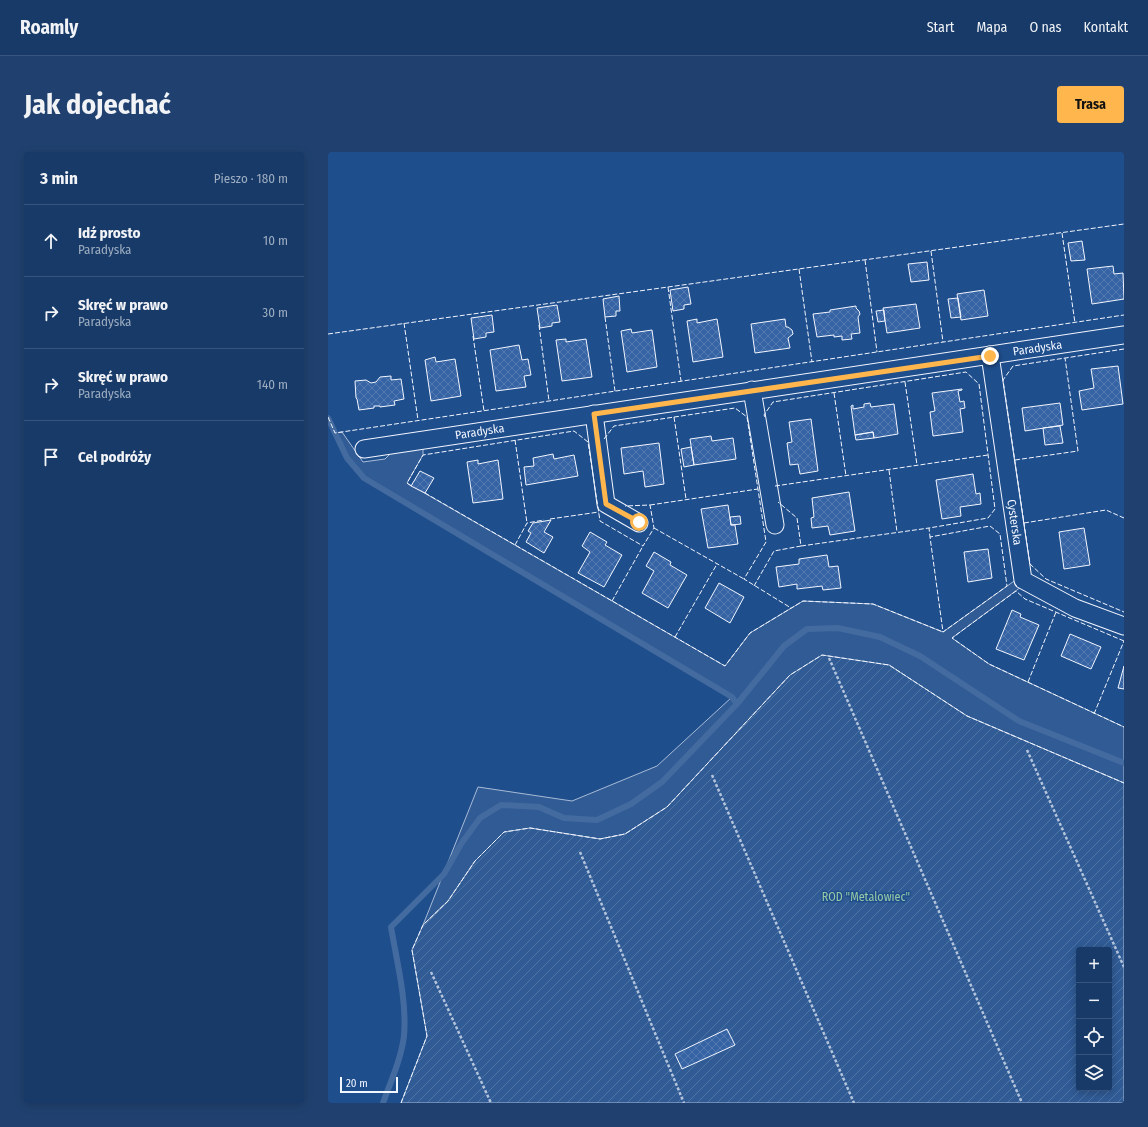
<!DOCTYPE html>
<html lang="pl">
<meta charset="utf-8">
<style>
:root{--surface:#173a69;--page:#20416f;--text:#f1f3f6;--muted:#9eadc0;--line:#36547d;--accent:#ffb74d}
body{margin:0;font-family:"Fira Sans Condensed",sans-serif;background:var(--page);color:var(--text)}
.controls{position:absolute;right:12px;bottom:12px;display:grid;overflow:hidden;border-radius:4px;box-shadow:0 2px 10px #0003}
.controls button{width:36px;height:36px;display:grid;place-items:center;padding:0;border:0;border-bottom:1px solid var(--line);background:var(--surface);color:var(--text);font:20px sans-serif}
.scale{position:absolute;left:12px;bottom:10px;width:58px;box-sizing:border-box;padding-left:4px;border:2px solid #f2f6ff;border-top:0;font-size:11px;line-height:14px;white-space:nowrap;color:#f2f6ff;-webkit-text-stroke:3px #1f4e8c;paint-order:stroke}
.stop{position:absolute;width:12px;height:12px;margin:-9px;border:3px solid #ffb74d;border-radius:50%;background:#fff}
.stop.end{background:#ffb74d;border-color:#fff;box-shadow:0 1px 4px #0008}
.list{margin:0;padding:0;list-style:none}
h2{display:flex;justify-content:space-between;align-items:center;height:52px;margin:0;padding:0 16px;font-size:17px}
h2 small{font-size:13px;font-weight:400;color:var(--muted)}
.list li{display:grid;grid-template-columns:26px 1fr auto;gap:12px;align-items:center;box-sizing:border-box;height:72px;padding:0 16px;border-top:1px solid var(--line)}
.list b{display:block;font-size:15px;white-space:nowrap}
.list p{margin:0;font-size:13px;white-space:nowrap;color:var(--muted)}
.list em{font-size:13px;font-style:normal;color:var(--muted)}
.icon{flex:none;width:22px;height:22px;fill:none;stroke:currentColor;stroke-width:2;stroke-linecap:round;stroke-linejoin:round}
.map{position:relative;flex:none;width:796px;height:951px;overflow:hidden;border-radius:4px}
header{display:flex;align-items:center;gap:24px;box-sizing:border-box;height:56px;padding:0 20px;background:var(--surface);border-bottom:1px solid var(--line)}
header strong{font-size:19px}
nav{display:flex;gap:22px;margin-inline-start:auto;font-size:14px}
.intro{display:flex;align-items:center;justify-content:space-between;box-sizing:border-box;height:96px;padding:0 24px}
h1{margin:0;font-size:28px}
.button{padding:10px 18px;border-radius:4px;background:var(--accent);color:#111;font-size:14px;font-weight:700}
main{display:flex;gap:24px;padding:0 24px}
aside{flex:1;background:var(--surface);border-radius:4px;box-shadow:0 2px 10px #0003}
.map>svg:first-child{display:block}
.built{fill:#305b95;stroke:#a8bbd7}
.garden{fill:url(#garden-furrows);stroke:#a8bbd7;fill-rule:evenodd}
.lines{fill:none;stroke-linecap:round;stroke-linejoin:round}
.stream{stroke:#446ba0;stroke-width:6}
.building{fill:url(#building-cross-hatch);stroke:#f2f6ff}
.street-casing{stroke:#f2f6ff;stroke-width:19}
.path{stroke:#b3c4dc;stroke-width:2.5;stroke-dasharray:3 2;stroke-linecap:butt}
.street{stroke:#1f4e8c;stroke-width:17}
.fence{stroke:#f2f6ff;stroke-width:1;stroke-dasharray:5 2;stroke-linecap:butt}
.route{stroke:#ffb74d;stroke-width:5}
.labels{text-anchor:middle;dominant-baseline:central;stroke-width:3;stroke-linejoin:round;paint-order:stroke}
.street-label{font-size:12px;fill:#f2f6ff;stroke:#1f4e8c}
.park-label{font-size:12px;fill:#97c8a6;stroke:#1f4e8c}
</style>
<header>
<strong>Roamly</strong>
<nav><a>Start</a><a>Mapa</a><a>O nas</a><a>Kontakt</a></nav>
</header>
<div class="intro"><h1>Jak dojechać</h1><a class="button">Trasa</a></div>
<main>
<aside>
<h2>3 min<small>Pieszo · 180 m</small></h2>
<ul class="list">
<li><svg class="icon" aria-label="ahead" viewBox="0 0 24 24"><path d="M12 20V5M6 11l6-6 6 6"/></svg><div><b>Idź prosto</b><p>Paradyska</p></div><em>10 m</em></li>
<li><svg class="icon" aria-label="right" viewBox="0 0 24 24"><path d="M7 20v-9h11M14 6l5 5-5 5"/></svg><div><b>Skręć w prawo</b><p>Paradyska</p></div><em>30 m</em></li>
<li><svg class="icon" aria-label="right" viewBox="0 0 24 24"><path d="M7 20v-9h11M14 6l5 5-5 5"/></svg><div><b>Skręć w prawo</b><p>Paradyska</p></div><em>140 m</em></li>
<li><svg class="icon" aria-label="arrive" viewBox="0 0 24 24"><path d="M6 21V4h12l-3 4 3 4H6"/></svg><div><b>Cel podróży</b></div></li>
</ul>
</aside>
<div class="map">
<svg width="796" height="951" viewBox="0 0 796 951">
<defs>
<pattern id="garden-furrows" width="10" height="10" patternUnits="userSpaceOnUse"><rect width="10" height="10" fill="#305b95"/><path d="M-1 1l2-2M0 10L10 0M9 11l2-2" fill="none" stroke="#4e73a5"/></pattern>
<pattern id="building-cross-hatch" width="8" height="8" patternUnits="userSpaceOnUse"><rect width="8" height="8" fill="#3563a3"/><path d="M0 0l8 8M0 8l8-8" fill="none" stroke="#537ab1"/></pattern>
</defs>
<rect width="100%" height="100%" fill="#1f4e8c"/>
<path class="built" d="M14 280 35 310 57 307 65 299 95 295V303L79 331 397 514 422 481 475 449 545 452 615 480 689 427 693 435 624 486 661 512 796 575V631L639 564 561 513 462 523 339 655 297 682 272 687 202 676 147 709 120 749 95 773 150 635 244 649 329 614 404 545 36 326 19 306 7 281Z"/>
<path class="garden" d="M494 503 561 513 639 564 796 631V951H73L99 884 84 798 95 773 120 749 147 709 176 680 202 676 272 687 297 682 339 655 462 523ZM751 798H781V936H751Z"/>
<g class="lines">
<path class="stream" d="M0 266 19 306 36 326 404 545 409 552
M55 951C63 929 73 907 76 884 79 848 69 811 63 775L116 722 133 692 152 666 173 653 211 655 236 666 269 668 303 652 334 630 409 552 456 494 479 477 510 476 552 485 592 504 691 569 796 611"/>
</g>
<path class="building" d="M754 89 757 108 743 109 740 91Z
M599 110 601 128 583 130 580 112Z
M785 114 786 122 795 121 796 147 764 152 759 117Z
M360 135 363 152 356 153V157L345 159 342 138Z
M656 138 660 164 633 168 629 142Z
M291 144 292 159H288V164L277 165 275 147Z
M630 146 633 165 623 166 620 147Z
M588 152 592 176 559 181 555 156Z
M229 153 232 170 224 171V174L212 176 209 156Z
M528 154V156L531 159 532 162 530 165 532 181 523 182 524 187 514 188V184L506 185V183L489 185 485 162 502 160V158Z
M556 158 557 169 550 170 548 159Z
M164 163 166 180 158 181V185L146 187 143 166Z
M369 167V171L389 167 395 205 365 210 359 169Z
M457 167 458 175H460L464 178 465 182 460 186 462 196 427 201 423 172Z
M303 177 304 181 324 178 329 215 299 220 293 179Z
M238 187V190L258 187 264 225 234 229 228 188Z
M191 193 194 208 200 207 203 223 196 224 198 235 168 239 162 198Z
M107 205 108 210 127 207 133 244 103 249 97 208Z
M790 214 795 252 754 258 751 239 766 236 763 217Z
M63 224V228L73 227 76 247 66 249 67 253 52 255V254H46V256L31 258 29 247 28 246 27 229 38 228 43 231 48 230 52 225Z
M634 237V238L630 239 632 250 636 249 637 256 632 257 635 280 605 284 602 260 607 259 604 241Z
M542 251 543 255 566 252 570 282 546 286 545 280 527 283 523 254 525 253V257L536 255V252Z
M732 251 735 273 697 279 694 256Z
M483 267 490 319 472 322 470 312 462 313 459 291 464 290 461 270Z
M732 274 735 291 717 293 715 276Z
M545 280 546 286 528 288 527 283Z
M383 284 384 289 405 286 408 307 366 313 362 287Z
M331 291 336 332 317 335 315 319 296 322 293 296Z
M363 295 366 313 356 315 353 297Z
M225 302 226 307 246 303 250 324 198 333 196 315 206 314 205 306Z
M150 308V312L170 308 175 347 145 351 139 310Z
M92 319 106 326 97 341 83 334Z
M645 322 648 342 652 341 653 352 632 355 633 364 614 367 608 328Z
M521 340 527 379 502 383 500 374 484 376 483 366 486 365 484 346Z
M400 353 403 373H407L410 392 380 396 373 357Z
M412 364 413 372 403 373 402 365Z
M223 368 216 380 225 385 216 401 198 390 203 381 200 379 205 371Z
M756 376 762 413 736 417 731 380Z
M262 380 279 390 277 393 294 403 276 435 250 421 262 400 254 394Z
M660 397 664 426 640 430 636 400Z
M326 400 343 410 342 413 359 423 340 456 314 441 326 419 318 414Z
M499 403 501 415 510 414 513 436 495 438 494 434 469 437V432L451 435 448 415 471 412V407Z
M391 431 416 445 402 471 377 456Z
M684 458 693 462 692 465 711 473 696 508 668 497Z
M742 482 773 495 763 517 733 504Z
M796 514V537L790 536Z
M399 877 407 893 354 917 347 902Z"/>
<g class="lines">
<defs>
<g id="street">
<path id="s1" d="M662 203 695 428 747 456 796 474"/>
<path d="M424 238 447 373"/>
<path d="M266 262 278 352 311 371"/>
<path id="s2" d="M36 297 796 183"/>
</g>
</defs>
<use href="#street" class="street-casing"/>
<path class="path" d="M501 506 694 951
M699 598 796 815
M384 623 526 951
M252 700 356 951
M103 820 163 951"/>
<use href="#street" class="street"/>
<path class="fence" d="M734 81 747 171
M603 99 615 190
M537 108 549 200
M471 117 484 210
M340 135 353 229
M277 165 287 239
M76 171 90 268
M211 173 221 249
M0 182 796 72
M145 184 156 259
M796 197 685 214 675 228 702 412 718 427 796 460
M577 230 589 313
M506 241 518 324
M0 265 7 281 796 163
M346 265 358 347
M437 265 436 263 445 250 638 220 651 232 667 357 660 366 601 376 602 385
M276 287 286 274 407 256 419 265 438 390 416 427 463 456
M187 288 199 371
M687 308 750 299 737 206
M561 318 569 380
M83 334 79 331 95 303 246 279 260 290 272 369 315 394 326 376 322 353 297 354
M447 334 660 303
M97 341 397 514 422 481 475 449 545 452 615 480
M322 353 430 337
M222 367 271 360
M696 371 778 358 796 366
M662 374 672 382 679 434 615 480 602 385Z
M326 376 416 427
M187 393 199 371 216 368
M473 394 601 376
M426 434 446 399 473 394 469 366 450 350
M284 449 315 394
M347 485 389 412
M796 489 697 447 688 439 624 486 661 512 796 575
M700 530 728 460
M766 562 796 489
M73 951 99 884 84 798 95 773 120 749 147 709 176 680 202 676 272 687 297 682 339 655 462 523 494 503 561 513 639 564 796 631"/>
</g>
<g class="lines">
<path class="route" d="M311 370 278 352 266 262 662 204"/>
</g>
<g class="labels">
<g class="street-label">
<text stroke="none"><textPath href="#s2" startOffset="681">Paradyska</textPath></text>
<text stroke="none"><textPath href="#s2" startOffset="117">Paradyska</textPath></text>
<text stroke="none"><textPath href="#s1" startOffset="169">Cysterska</textPath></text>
</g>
<g class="park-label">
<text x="538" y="745">ROD "Metalowiec"</text>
</g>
</g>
</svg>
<div class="controls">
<button>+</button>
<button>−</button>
<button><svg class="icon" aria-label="locate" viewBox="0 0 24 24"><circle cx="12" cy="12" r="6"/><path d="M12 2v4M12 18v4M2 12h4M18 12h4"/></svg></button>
<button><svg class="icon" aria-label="layers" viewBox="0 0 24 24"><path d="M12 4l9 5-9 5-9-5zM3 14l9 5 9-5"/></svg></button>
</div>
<div class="scale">20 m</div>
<div class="stop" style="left:311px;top:370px"></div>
<div class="stop end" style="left:662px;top:204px"></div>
</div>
</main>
